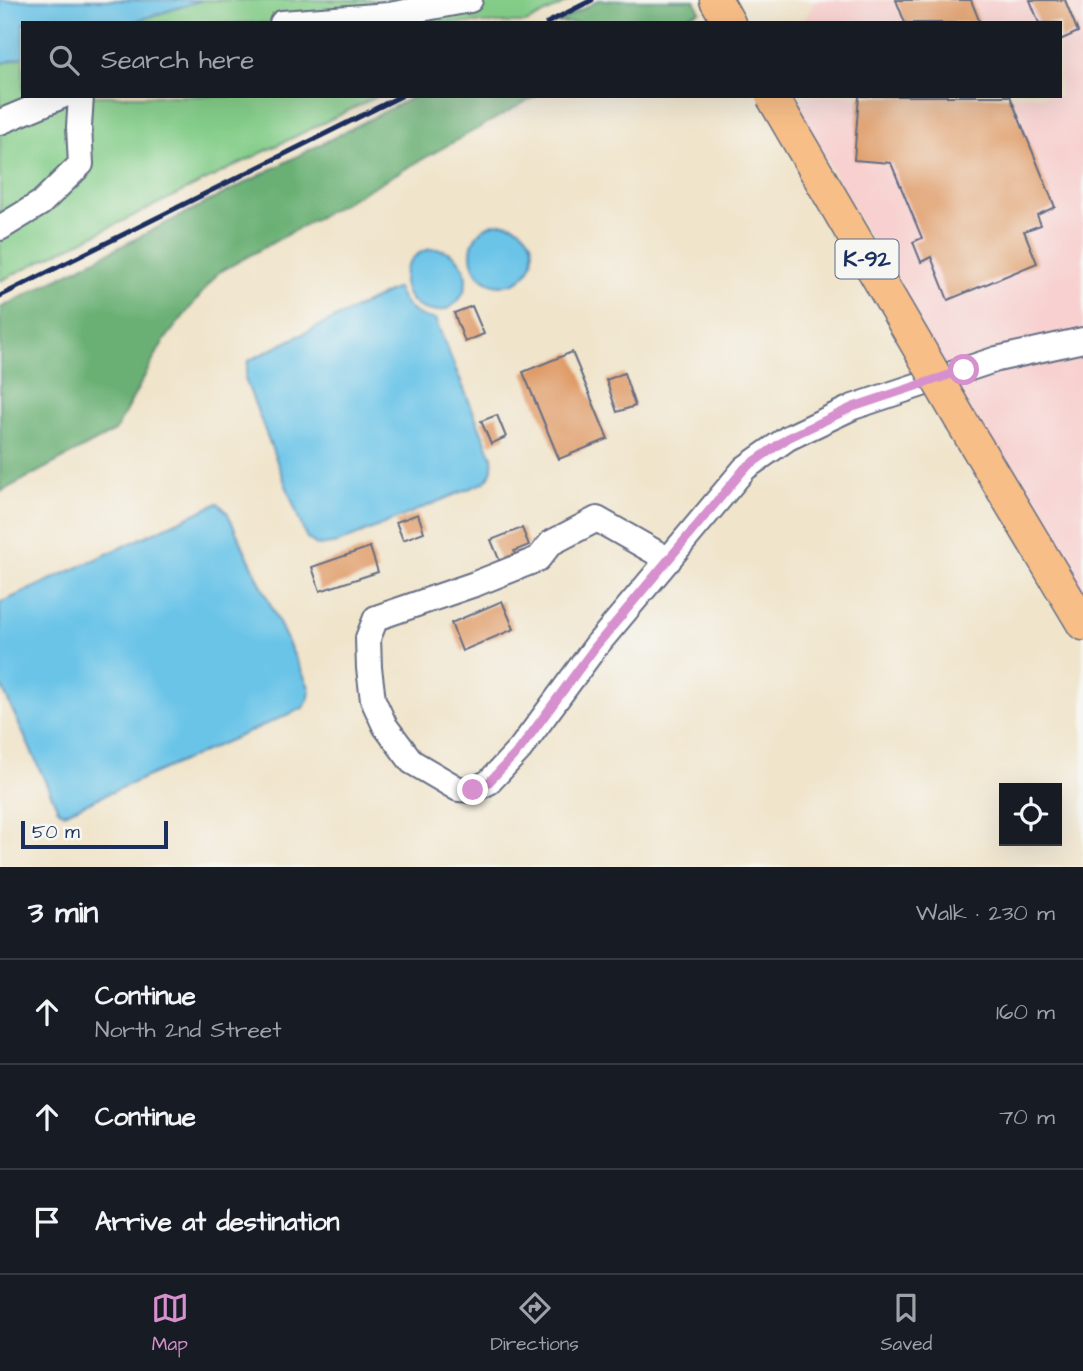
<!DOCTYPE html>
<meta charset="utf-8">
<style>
:root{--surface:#171b24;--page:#20242c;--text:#f1f3f6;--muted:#9ea1a6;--line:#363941;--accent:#d690ce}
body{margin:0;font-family:"Architects Daughter",sans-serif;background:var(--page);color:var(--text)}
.controls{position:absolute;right:21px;bottom:21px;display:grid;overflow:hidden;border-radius:0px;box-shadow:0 7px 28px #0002}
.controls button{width:63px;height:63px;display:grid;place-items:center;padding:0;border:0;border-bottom:2px solid var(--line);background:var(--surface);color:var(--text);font:35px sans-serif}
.scale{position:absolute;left:21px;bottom:18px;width:147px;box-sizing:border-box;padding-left:7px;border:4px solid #1b2f5e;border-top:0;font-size:19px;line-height:24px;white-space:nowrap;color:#1b2f5e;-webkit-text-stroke:5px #f6f6f2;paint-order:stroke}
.stop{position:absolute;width:21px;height:21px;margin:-16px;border:5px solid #d690ce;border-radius:50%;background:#fff}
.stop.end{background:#d690ce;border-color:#fff;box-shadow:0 2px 7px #0008}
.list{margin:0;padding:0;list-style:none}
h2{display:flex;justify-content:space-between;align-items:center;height:91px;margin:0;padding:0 28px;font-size:30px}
h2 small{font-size:23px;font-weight:400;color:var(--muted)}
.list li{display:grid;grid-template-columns:46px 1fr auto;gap:21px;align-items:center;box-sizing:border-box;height:105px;padding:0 28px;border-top:2px solid var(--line)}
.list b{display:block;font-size:26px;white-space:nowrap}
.list p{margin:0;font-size:23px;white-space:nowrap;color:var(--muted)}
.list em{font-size:23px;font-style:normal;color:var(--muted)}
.icon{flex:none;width:38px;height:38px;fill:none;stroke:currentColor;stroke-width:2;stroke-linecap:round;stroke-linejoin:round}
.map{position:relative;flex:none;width:1083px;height:867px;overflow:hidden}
.search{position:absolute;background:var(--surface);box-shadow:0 7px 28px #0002;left:21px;right:21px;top:21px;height:77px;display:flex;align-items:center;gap:18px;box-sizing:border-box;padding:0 24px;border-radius:0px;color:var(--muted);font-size:26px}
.sheet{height:406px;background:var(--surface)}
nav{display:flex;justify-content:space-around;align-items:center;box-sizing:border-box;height:98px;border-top:2px solid var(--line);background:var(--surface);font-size:19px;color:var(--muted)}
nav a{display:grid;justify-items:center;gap:4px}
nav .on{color:var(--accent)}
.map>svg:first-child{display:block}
.built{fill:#f7d0cf}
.green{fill:#84cd89;stroke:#507e74;stroke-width:2}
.forest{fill:#6bb075;stroke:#43706a;stroke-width:2}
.water{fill:#6bc4e8;stroke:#437aa3;stroke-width:2}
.building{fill:#df9964}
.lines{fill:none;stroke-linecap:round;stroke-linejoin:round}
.minor-casing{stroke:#666e84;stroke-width:28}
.major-casing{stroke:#666e84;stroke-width:35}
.minor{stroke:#fff;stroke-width:24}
.major{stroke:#f7be87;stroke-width:32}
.rail{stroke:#1b2f5e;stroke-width:5}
.major-bridge-casing{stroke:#666e84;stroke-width:35;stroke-linecap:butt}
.major-bridge{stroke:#f7be87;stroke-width:32}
.route{stroke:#d690ce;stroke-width:9}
.labels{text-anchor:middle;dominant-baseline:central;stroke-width:5;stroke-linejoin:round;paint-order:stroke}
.shield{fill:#f6f6f2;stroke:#5d6b8a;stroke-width:2}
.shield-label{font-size:23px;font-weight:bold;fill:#1b2f5e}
</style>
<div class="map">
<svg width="1083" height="867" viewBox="0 0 1083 867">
<rect width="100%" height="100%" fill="#f6f6f2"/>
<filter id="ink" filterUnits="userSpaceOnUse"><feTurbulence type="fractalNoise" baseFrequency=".0143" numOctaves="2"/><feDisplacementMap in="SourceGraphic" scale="14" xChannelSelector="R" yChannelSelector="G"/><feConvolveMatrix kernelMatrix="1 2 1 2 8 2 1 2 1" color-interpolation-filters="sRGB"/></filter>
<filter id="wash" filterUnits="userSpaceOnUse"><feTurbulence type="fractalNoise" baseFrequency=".00686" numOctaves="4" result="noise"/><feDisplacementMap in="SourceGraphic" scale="28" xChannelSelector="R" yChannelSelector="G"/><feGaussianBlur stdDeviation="1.57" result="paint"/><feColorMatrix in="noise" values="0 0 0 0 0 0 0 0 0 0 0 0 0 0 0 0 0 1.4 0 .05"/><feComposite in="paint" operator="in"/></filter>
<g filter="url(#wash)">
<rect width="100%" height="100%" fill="#f0e4ca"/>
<path class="built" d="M815 0H1083V624L797 107V96H1060V23H803Z"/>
<path class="green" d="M202 0H571L526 23H130Z
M23 57V96H378L0 281V64Z"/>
<path class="forest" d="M599 0H694L700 11 672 23H556Z
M415 96H536L218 273 163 342 115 431 0 492V308Z"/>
<path class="water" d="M0 0H202L130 23H23V57L0 64Z
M471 254a31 31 0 1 1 62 0a31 31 0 1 1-62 0Z
M404 280a31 31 0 1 1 62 0a31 31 0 1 1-62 0Z
M397 288C404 306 415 318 435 319L492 457C493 468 492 476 483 483L338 543 318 546 307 538 304 532 249 389 245 379 248 361Z
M218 503 227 512 309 687C311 695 308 702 303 708L64 813 58 809 0 683V603Z"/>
<g id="blocks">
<path class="building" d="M896 0H971L980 23H905Z
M1030 0H1065L1078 32 1060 40V23H1039Z
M859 96H1010L1055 207 1037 215 1041 225 1024 231 1037 263 948 300 931 257 921 262 913 242 922 238 891 163 854 160Z
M472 306 484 334 465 342 454 313Z
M572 352 608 439 559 459 523 372Z
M624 373 635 406 617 412 606 380Z
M497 415 506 437 491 444 481 421Z
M418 514 424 532 403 540 396 522Z
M522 528 529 545 514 551 518 563 503 569 491 540Z
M370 547 378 572 320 591 312 567Z
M502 601 514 629 462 651 451 623Z"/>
</g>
</g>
<g filter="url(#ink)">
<use href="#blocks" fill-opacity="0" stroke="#666e84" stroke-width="2"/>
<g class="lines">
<defs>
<path id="minor" d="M282 23 389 15 470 0
M0 122 62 96
M0 228 41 203 81 164 79 127 81 96
M669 560 597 519 551 543 538 559 475 584 376 618 368 638 369 668 373 700 385 726 412 762 458 789 473 790 489 782 520 749 596 646 745 468 788 438 853 407 997 359 1083 340"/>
<path id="major" d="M716 0 729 23
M962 422 1083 624"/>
</defs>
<use href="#minor" class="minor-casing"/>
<use href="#major" class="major-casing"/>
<use href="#minor" class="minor"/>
<use href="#major" class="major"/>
<path class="rail" d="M547 23 592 0
M0 296 401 96"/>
<defs>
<path id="major-bridge" d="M772 96 962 422"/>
</defs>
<use href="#major-bridge" class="major-bridge-casing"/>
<use href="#major-bridge" class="major-bridge"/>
</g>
</g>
<g class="lines" filter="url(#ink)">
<path class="route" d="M473 790 489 782 520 749 596 646 745 468 788 438 853 407 964 370"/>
</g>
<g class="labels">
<rect class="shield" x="835.5" y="239.5" width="63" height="39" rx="5"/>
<g class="shield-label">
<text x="867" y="259">K-92</text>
</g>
</g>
</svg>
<div class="controls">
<button><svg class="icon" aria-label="locate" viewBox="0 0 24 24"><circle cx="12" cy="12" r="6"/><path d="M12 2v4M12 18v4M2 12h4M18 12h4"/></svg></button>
</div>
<div class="scale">50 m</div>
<div class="stop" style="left:964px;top:370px"></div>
<div class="stop end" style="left:473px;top:790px"></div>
<div class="search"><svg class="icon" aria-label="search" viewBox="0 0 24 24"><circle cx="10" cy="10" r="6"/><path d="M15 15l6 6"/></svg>Search here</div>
</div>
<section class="sheet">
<h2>3 min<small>Walk · 230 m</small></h2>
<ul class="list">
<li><svg class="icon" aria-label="ahead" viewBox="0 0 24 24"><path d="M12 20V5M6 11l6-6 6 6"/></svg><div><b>Continue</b><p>North 2nd Street</p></div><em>160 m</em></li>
<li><svg class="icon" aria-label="ahead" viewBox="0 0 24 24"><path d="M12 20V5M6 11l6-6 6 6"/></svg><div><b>Continue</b></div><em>70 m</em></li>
<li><svg class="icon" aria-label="arrive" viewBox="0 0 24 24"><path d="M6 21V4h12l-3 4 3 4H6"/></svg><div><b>Arrive at destination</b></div></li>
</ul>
</section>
<nav>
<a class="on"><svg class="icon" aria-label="map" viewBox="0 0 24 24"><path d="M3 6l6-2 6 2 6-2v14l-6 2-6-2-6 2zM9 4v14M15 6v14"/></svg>Map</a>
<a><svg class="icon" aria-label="directions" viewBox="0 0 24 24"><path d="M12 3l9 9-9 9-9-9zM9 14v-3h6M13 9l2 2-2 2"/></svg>Directions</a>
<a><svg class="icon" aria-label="saved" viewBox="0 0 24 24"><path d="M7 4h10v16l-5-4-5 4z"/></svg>Saved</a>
</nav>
